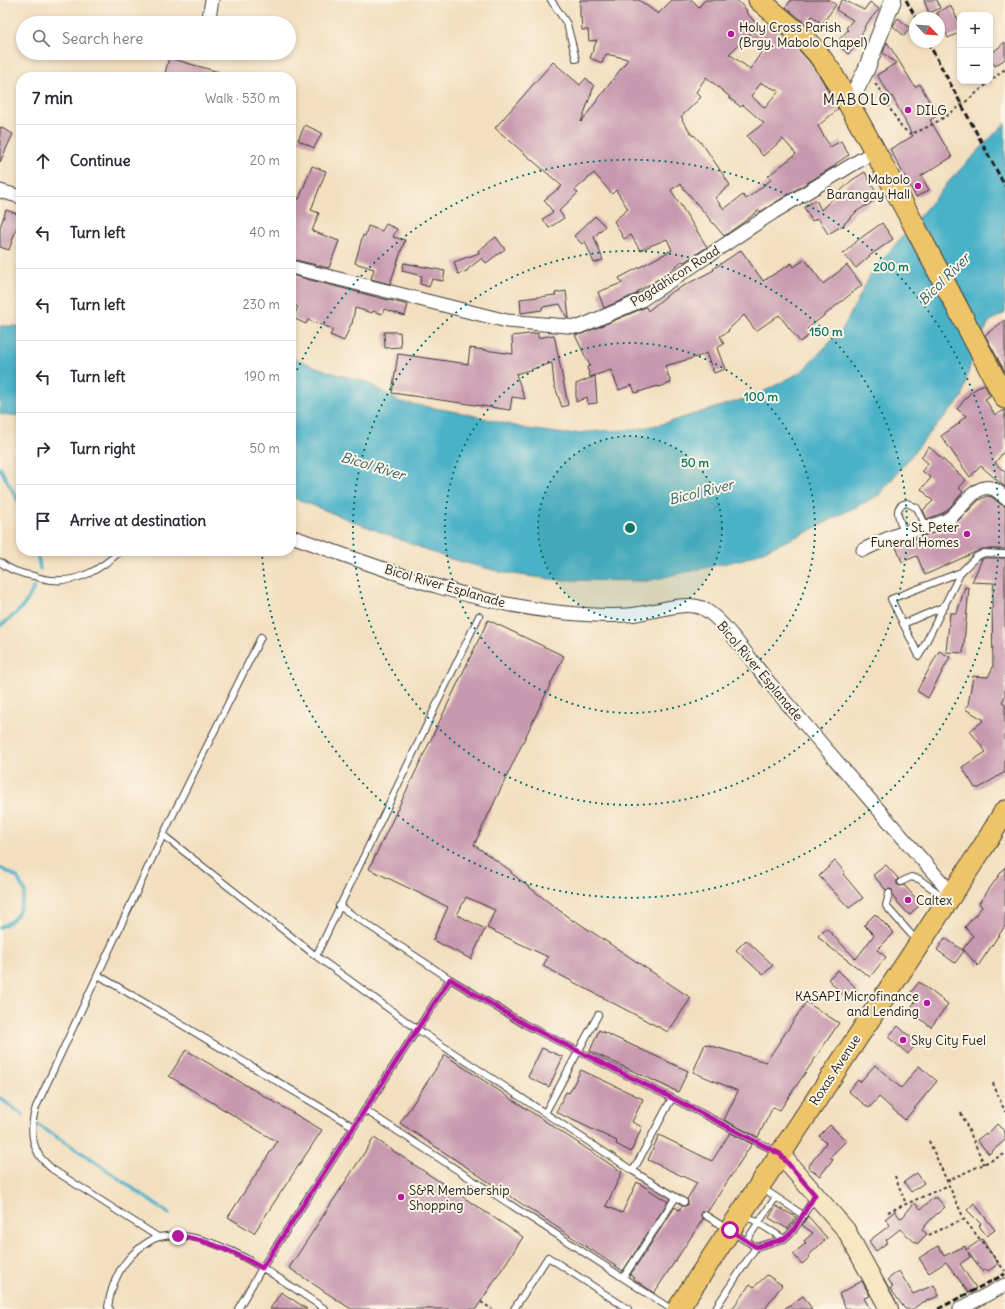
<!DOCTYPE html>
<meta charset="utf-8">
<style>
:root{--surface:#fff;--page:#f7f7f7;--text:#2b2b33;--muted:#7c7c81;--line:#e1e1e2}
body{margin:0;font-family:Delius,sans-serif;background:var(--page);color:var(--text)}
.controls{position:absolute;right:12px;top:12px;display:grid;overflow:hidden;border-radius:8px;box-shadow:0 2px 6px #0003}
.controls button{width:36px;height:36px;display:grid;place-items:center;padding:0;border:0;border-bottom:1px solid var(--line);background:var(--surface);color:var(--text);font:20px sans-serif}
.compass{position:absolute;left:909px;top:12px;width:36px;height:36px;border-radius:50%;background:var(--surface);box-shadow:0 2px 6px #0003;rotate:115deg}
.stop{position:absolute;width:12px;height:12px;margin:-9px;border:3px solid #b5179e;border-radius:50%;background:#fff}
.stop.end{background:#b5179e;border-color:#fff;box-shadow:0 1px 4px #0008}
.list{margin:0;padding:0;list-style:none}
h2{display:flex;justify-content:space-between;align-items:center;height:52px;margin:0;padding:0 16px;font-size:17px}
h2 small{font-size:13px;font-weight:400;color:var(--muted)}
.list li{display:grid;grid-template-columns:26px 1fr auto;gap:12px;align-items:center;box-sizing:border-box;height:72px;padding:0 16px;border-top:1px solid var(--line)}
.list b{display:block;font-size:15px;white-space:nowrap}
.list em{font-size:13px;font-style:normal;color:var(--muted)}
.icon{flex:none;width:22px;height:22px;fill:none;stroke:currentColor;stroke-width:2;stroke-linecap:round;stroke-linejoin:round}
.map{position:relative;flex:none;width:1005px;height:1309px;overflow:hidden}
.search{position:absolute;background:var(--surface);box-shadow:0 2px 6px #0003;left:16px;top:16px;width:280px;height:44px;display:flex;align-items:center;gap:10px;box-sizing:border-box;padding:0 14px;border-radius:22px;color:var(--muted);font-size:15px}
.panel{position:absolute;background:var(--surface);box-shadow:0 2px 6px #0003;left:16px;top:72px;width:280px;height:484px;border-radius:16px}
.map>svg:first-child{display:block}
.water{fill:#49b1c8;stroke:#326672}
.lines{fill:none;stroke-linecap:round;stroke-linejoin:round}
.stream{stroke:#49b1c8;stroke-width:3.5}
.building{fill:#c799af;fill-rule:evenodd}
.service-casing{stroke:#3c3935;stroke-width:8}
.minor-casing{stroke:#3c3935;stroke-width:15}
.tertiary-casing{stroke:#3c3935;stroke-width:18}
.secondary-casing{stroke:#3c3935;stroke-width:20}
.trunk-casing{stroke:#3c3935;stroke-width:23}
.path{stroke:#3c3935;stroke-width:2;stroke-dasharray:3 3;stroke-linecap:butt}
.service{stroke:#fff;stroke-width:6}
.minor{stroke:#fff;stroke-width:13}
.tertiary{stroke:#fff;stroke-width:16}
.secondary{stroke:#f8e7c3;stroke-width:18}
.trunk{stroke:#eec469;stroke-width:21}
.rail{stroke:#1c1c1c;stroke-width:3;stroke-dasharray:6 3;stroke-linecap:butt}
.route{stroke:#b5179e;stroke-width:5}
.ring{fill:none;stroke:#0f766e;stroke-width:2;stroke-dasharray:2 4}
.poi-dot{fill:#b5179e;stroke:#fcf5e5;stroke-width:1.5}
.labels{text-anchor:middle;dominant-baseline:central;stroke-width:4;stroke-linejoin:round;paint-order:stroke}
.poi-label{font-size:13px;fill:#1c1c1c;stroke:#fcf5e5;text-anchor:start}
.street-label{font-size:13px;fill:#1c1c1c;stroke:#fcf5e5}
.water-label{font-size:14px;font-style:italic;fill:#305f69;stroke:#fcf5e5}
.quarter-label{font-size:15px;letter-spacing:1px;fill:#1c1c1c;stroke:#fcf5e5}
.centre{fill:#0f766e;stroke:#fcf5e5;stroke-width:2}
.ring-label{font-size:12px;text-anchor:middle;font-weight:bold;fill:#0f766e;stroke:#fcf5e5;stroke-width:4;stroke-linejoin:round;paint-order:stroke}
</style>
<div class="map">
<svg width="1005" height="1309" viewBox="0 0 1005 1309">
<rect width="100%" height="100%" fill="#fcf5e5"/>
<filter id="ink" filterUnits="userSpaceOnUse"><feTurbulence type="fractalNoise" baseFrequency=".025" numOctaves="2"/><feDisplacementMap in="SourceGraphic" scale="8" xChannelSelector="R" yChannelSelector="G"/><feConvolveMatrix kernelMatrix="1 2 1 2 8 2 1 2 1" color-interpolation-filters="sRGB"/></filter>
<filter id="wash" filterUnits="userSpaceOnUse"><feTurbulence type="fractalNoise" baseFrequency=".012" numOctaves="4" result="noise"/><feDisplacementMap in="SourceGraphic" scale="16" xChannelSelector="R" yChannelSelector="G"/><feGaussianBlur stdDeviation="0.9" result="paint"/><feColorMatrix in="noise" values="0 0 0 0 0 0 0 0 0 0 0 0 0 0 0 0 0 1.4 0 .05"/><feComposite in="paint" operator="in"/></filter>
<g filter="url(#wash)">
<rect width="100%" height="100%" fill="#f3dfc0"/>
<path class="water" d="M1005 123V313L989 322 971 362 962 398 930 433 879 495 805 533 744 559 647 581 558 580 505 573 447 558 291 497V357L329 372 367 382 400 402 463 413 527 429 566 434 598 431 632 430 662 424 757 395 801 372 842 330 872 272 951 179Z
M0 326H21V416L0 414Z"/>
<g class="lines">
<path class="stream" d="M0 468 21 506
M37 551 40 569
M0 626C18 612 25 608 34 587
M0 868 17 877 25 892C20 910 19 919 0 927
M0 1098 23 1115
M38 1125 93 1160 169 1214"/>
</g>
<g id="blocks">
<path class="building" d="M580 0H639L658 14 672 0H692L699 7 705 0H737L747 11 746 12 763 31 769 24 797 48 809 61 821 78 838 109 818 126 830 147 841 141 849 155 835 164 836 165 760 212 759 210 745 221 724 236 680 184 671 190 707 247 684 262 682 261 664 276 638 291V292L636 294 604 308 598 292 622 283 619 278 672 250 667 239 640 250 631 235 624 239 614 221 628 209 616 190 612 194 594 173 575 190 578 193 559 211 564 218 549 228 543 219 553 212 544 200 562 186 495 128 553 62 580 85 586 78 594 86 581 122 620 70 628 59 606 54 602 63 590 58 597 40 589 41 588 30H582L581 17H580ZM750 34 765 47 750 69 729 54ZM706 77 730 97 729 98 741 107 743 105 764 123 747 136 763 156 783 139 796 154 768 176 771 180 746 199 743 195 724 209 715 198 730 185 704 146 694 135 693 136 682 120 683 119 681 117 701 97 696 92ZM761 83 779 91 765 108 751 96Z
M791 0H830L836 5 822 24 812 16 806 24 786 7Z
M842 0H844L864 10 870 2 879 9 864 27 865 29 856 41 859 44 848 54 836 43 848 30 846 28 853 20 836 10Z
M924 0H937L940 8 929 13Z
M950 5 960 24V32L948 38 937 13Z
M898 18 910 28 904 36 893 26Z
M887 42 915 87 920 84 937 116 930 120 952 157 921 176 929 190 916 197 890 149 913 136 892 96 891 97 877 75 896 63 883 53Z
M1005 42V59L995 66 990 58V55Z
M169 58 226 74V77H164Z
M305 125 322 133 314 148 298 140Z
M0 127 13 134 0 162Z
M312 166 326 171 311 210 319 213 312 231 339 241 329 268 291 259V195L299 199Z
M865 172 879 198 857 211 842 226 828 234 818 218 812 221 804 207 816 200 821 210 852 180Z
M6 210 21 215 9 250 0 247V227Z
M595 216 605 226 594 237 603 260 594 263 585 241 582 244 574 236Z
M882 223 893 239 872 254 856 268 843 254 858 240Z
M386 224 397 229 393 237 405 240 390 284 371 279 374 269 355 263 363 235 365 236 368 226 382 231Z
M496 237 505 249 486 263 482 258 467 270V271L458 274 454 262 479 253 478 251Z
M741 250 763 281 792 263 794 267 805 259 823 284 847 265 862 285 807 329 811 334 800 342 779 315 756 331 744 315 728 330 729 331 720 336 724 344 717 348 725 369 714 373 706 353 700 356 665 366 671 383 658 387V386L635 393 632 385 619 390 611 370 590 377 587 367 590 366 575 335 582 334 646 307 648 311 670 293 714 270 713 269Z
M404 263 445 271 443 281 432 279 429 287 420 284 422 276 402 271Z
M291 275 408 305 405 316 384 309 382 314 373 311 372 313 355 308 352 324H351L344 341 330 335 333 329 308 320 306 324 293 318 298 307 291 304Z
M566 291 569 318H567L560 304 542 307V310L521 313 520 299 556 295 555 293Z
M1005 320V372L985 335Z
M384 332H400L401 347 385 348Z
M538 333V338L554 335 568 405 562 407 554 384 552 363 516 374 525 399 512 397 510 410 392 393 398 354 468 364 470 348 513 354 512 336Z
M595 376 597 403 588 404 587 397 576 402V384Z
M984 384 990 396 985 399 995 415 1005 410V450L995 463 1005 472V487L981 466 970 477 941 436 960 423 959 422 966 416 957 409 971 392Z
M929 447 966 480 959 488 963 492 950 507 943 513 927 519 923 510 933 501 921 489 931 478 922 471 928 463 921 457Z
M987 496 992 497 1000 504 1005 506V549H982L925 575 917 556 902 562 896 547 922 536 938 532 951 527 961 518 979 500Z
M985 558H1005V696L1002 702 1005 704V772L979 788H975L962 767 986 752 970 731 984 720 965 709 968 705 973 676 988 677 993 667 992 600 994 583 972 582 982 559Z
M965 587 969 588 963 653 946 652 950 613H957Z
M488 620 564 656 474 845 511 871V873L573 921 574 920 691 998 668 1032 543 966 548 957 487 928 495 910 466 897 457 915 485 929 471 959 433 940 448 907 369 869Z
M939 651 950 657 928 698 917 691Z
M835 861 845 872 843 874 863 898 849 908 819 876Z
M886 865 898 878 897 881V884L900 886 904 885 921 904 909 915 893 897 892 890 890 889 886 890 873 875Z
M1005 867V926L978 966 963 949 973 936 965 927 982 907 979 903Z
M875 914 894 933 877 950 886 957 870 977 827 945 818 936 826 928 856 959 874 935 864 925Z
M945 938 964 951 955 963 937 950Z
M746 940 773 965 763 975 736 950Z
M838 970 858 990 848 1000 828 979Z
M919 982 948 1004 931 1027 909 1010 918 998 911 992Z
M806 1002 839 1023 780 1110 773 1107 758 1137 724 1120 738 1091 693 1072 705 1044 766 1062Z
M898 1026 917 1043 908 1054 888 1037Z
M599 1030 688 1071 678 1092 590 1051Z
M542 1048 563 1057 549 1087 528 1077Z
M186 1050 322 1130 254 1233 228 1217 277 1142 169 1076Z
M445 1055 622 1172 606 1206 622 1213 637 1182 668 1202 623 1271 400 1123Z
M875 1065 901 1088 919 1066 937 1081 905 1120 879 1097 869 1108 848 1091 858 1080 860 1082Z
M581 1070 643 1099 632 1122 642 1127 631 1152 616 1144 617 1141 556 1112 566 1092 569 1093Z
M997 1124 1005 1132V1140L989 1154 977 1140 986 1133 987 1135Z
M830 1125 846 1141 830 1157 833 1159 820 1176 808 1167 826 1143 819 1136Z
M730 1133 752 1144 708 1211H705L701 1212V1215L703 1219 654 1293 634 1279V1278L630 1275 675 1207 679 1210 682 1206H684L688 1205V1202L687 1199 697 1183 648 1160 659 1135 712 1161Z
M374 1138 523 1237 476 1309H351L289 1268Z
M917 1173 924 1183 911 1192 904 1182Z
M933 1198H937L945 1207 930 1220 922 1230 927 1234 917 1244 900 1229 886 1240 888 1242 876 1251 869 1241 890 1225 885 1219 895 1211 900 1218 903 1217 914 1203 921 1209Z
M974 1203 995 1230 987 1236 979 1226 981 1224 967 1210Z
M776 1206 796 1217 788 1229 769 1218Z
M808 1216 827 1238 808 1256 810 1257 802 1264 793 1254 806 1243 804 1241 813 1233 802 1225Z
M982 1239 998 1264 988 1271 986 1269 983 1272 968 1252 970 1257 960 1264 976 1288 969 1293 946 1262 929 1273 919 1258 938 1246 944 1256 965 1246 966 1250Z
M899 1271 913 1294 934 1285 939 1296 921 1303 913 1309H905L890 1288 893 1287 888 1279Z
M767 1275 782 1285 765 1309H732L750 1284 754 1287Z
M862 1281 870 1296 864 1298 870 1309H846L839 1294Z
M281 1292 307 1309H270Z
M803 1296 812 1309H784Z"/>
</g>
</g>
<g filter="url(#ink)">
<use href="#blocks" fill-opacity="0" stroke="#3c3935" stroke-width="1"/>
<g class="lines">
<defs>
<path id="service" d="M551 0 567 24 576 59
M904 532C900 521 891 506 907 503L917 508 927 528
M0 562C9 570 22 574 34 576 40 578 46 580 52 580 80 583 101 568 121 551
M961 572 891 599 919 656 961 572 976 557 984 553 1005 554
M903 624 945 606
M163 835 316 956 417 1029 633 1171 684 1202
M901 882 911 877 919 879 945 898
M889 893 886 906 917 941
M339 906 450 979 524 1024 672 1098 777 1152
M316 956 479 616
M98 975 354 1127
M365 1110 671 1309
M545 1113 598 1015
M633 1171 672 1098
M761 1187 803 1215
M744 1214 784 1239
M705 1215 756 1247
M158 1237 52 1169C48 1165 42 1160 39 1155 30 1140 31 1123 36 1107L163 835 261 637
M746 1241 776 1197
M623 1278 676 1197
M110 1309 108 1307C111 1285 119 1266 136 1251 142 1246 151 1239 159 1237 211 1225 284 1282 325 1309
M238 1309 262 1268 450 979
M514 1309 548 1257 628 1309
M715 1309 756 1247 784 1239 793 1231 815 1197"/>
<path id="minor" d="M208 23 212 0
M0 191 21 197
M291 267 507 321 579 327 640 301 774 212 875 151
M291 536C381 568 471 604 566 613 586 615 607 616 627 615 649 614 683 600 702 608 722 617 752 662 767 680 828 752 890 823 952 894
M863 550C876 544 889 537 903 533 917 528 933 528 947 520 959 513 970 491 984 488 993 486 999 492 1005 498
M960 1309 1005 1285"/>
<path id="tertiary" d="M849 103 866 70 893 0"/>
<path id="secondary" d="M780 1154 846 1230 889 1309"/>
<path id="trunk" d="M759 0 804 38 818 54 831 72 875 151 1005 398
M678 1309 987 841 1005 811"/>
</defs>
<use href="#service" class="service-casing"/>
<use href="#minor" class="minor-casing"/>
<use href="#tertiary" class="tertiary-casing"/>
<use href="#secondary" class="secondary-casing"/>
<use href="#trunk" class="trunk-casing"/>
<path class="path" d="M875 84 880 89 889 107 902 128 911 134C947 121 976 93 1005 69
M993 1083 1005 1112
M961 1113 984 1164
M929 1141 964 1219 1005 1271
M895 1176 906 1204
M947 1181 1005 1154
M888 1212 949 1185
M929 1235 964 1219
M481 1302 492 1309"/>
<use href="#service" class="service"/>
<use href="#minor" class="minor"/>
<use href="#tertiary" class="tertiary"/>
<use href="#secondary" class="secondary"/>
<use href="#trunk" class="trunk"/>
<path class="rail" d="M906 0 916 18
M928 42 1005 186
M938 1309 1005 1274"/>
</g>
</g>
<g class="lines" filter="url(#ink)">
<path class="route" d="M178 1236C209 1240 236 1253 262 1268L450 979 524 1024 672 1098 780 1154 815 1195 793 1231 784 1239 756 1247 730 1230"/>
</g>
<circle cx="630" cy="528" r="92" fill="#0f766e" fill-opacity=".12"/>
<g class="ring">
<circle cx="630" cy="528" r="92"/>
<circle cx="630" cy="528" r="185"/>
<circle cx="630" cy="528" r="277"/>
<path d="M292 381A369 369 0 1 1 262 554"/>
</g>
<g class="poi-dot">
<circle cx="731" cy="34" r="4"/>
<circle cx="908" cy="110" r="4"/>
<circle cx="918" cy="186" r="4"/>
<circle cx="967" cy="534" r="4"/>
<circle cx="908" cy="900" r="4"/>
<circle cx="927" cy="1003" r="4"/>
<circle cx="903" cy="1040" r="4"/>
<circle cx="401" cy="1197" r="4"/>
</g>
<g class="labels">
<g class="poi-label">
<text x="739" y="27">Holy Cross Parish<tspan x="739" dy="15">(Brgy. Mabolo Chapel)</tspan></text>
<text x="916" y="110">DILG</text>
<text x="910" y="179" text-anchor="end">Mabolo<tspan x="910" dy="15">Barangay Hall</tspan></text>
<text x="959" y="527" text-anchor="end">St. Peter<tspan x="959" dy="15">Funeral Homes</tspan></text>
<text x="916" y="900">Caltex</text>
<text x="919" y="996" text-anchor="end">KASAPI Microfinance<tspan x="919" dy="15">and Lending</tspan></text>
<text x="911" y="1040">Sky City Fuel</text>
<text x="409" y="1190">S&amp;R Membership<tspan x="409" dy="15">Shopping</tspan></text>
</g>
<g class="street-label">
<text transform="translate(675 276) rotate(-32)">Pagdahicon Road</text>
<text transform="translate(445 586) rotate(16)">Bicol River Esplanade</text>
<text transform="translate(760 671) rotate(50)">Bicol River Esplanade</text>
<text transform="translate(835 1070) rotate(-57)">Roxas Avenue</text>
</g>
<g class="water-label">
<text transform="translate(944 279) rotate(-45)">Bicol River</text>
<text transform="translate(373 466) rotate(17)">Bicol River</text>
<text transform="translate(701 492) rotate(-14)">Bicol River</text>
</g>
<g class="quarter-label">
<text x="857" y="99">MABOLO</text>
</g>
</g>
<circle cx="630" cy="528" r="6" class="centre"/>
<g class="ring-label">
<text x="891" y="271">200 m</text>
<text x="826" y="336">150 m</text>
<text x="761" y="401">100 m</text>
<text x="695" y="467">50 m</text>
</g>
</svg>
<div class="controls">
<button>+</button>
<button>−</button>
</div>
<svg class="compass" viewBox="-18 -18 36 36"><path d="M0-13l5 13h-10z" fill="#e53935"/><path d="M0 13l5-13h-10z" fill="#7c7c81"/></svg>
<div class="stop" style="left:730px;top:1230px"></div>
<div class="stop end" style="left:178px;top:1236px"></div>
<div class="search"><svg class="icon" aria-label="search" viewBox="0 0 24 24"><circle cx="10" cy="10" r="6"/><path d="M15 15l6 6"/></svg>Search here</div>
<section class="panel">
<h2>7 min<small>Walk · 530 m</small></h2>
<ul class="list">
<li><svg class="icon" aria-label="ahead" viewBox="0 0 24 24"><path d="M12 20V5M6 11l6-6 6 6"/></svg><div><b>Continue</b></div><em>20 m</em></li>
<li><svg class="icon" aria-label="left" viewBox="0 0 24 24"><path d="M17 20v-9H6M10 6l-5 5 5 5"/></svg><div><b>Turn left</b></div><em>40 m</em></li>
<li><svg class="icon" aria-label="left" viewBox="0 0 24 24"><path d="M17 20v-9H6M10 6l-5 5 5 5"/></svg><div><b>Turn left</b></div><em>230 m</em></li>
<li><svg class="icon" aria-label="left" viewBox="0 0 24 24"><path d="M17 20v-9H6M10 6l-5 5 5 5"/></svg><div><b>Turn left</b></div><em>190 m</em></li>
<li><svg class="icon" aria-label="right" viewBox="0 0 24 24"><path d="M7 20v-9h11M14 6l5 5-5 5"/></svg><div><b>Turn right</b></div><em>50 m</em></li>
<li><svg class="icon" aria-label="arrive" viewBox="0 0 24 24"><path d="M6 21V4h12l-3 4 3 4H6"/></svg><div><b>Arrive at destination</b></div></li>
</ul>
</section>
</div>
